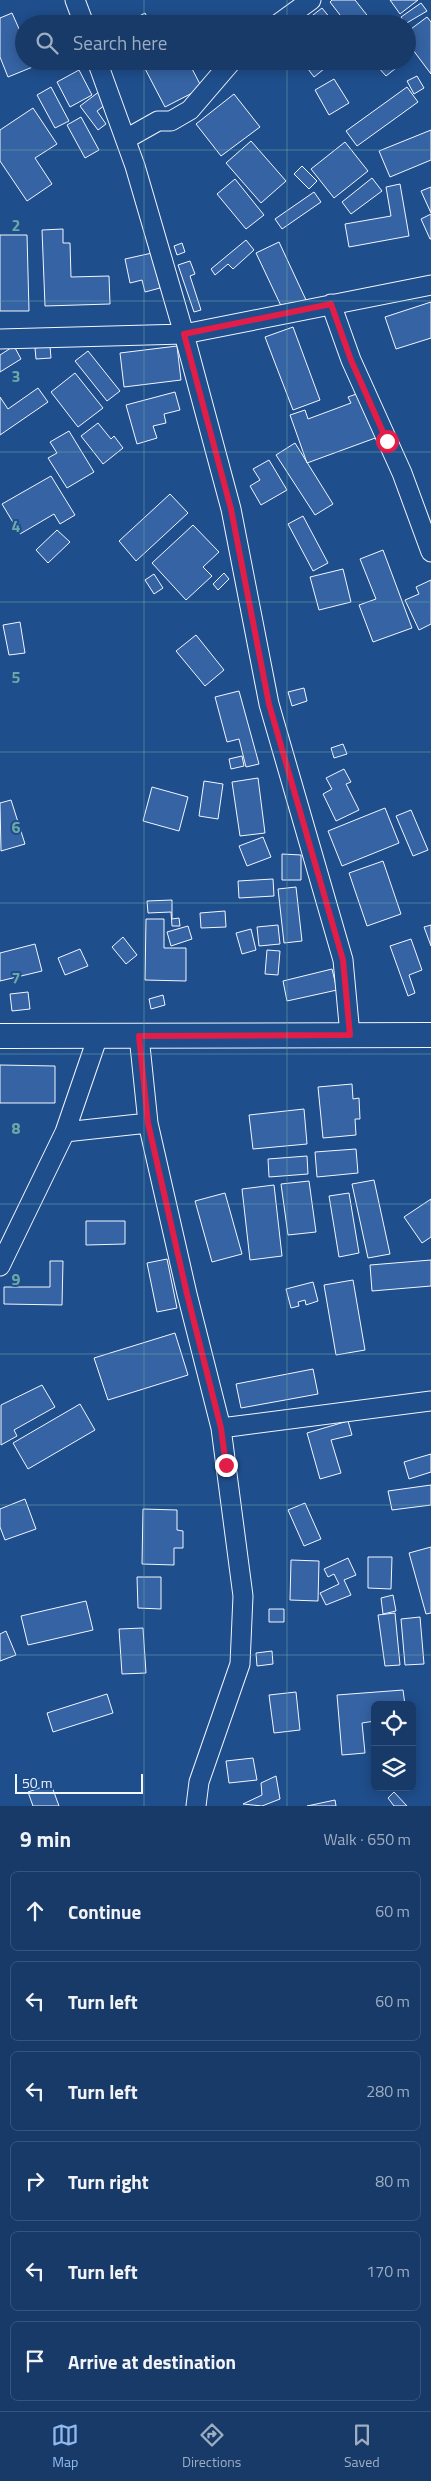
<!DOCTYPE html>
<meta charset="utf-8">
<style>
:root{--surface:#173a69;--page:#244571;--text:#f1f3f6;--muted:#9eadc0;--line:#36547d;--accent:#90b9f0}
body{margin:0;font-family:"Titillium Web",sans-serif;background:var(--page);color:var(--text)}
.controls{position:absolute;right:15px;bottom:15px;display:grid;overflow:hidden;border-radius:8px;box-shadow:0 2px 12px #0003}
.controls button{width:45px;height:45px;display:grid;place-items:center;padding:0;border:0;border-bottom:1px solid var(--line);background:var(--surface);color:var(--text);font:25px sans-serif}
.scale{position:absolute;left:15px;bottom:12px;width:128px;box-sizing:border-box;padding-left:5px;border:2px solid #f2f6ff;border-top:0;font-size:14px;line-height:18px;white-space:nowrap;color:#f2f6ff;-webkit-text-stroke:4px #1f4e8c;paint-order:stroke}
.stop{position:absolute;width:15px;height:15px;margin:-11px;border:4px solid #e11d48;border-radius:50%;background:#fff}
.stop.end{background:#e11d48;border-color:#fff;box-shadow:0 1px 5px #0008}
.list{margin:0;padding:0;list-style:none}
h2{display:flex;justify-content:space-between;align-items:center;height:65px;margin:0;padding:0 20px;font-size:21px}
h2 small{font-size:16px;font-weight:400;color:var(--muted)}
.list li{display:grid;grid-template-columns:32px 1fr auto;gap:15px;align-items:center;box-sizing:border-box;height:80px;margin:0 10px 10px;padding:0 10px;border:1px solid var(--line);border-radius:8px}
.list b{display:block;font-size:19px;white-space:nowrap}
.list em{font-size:16px;font-style:normal;color:var(--muted)}
.icon{flex:none;width:28px;height:28px;fill:none;stroke:currentColor;stroke-width:2;stroke-linecap:round;stroke-linejoin:round}
.map{position:relative;flex:none;width:431px;height:1806px;overflow:hidden}
.search{position:absolute;background:var(--surface);box-shadow:0 2px 12px #0003;left:15px;right:15px;top:15px;height:55px;display:flex;align-items:center;gap:12px;box-sizing:border-box;padding:0 18px;border-radius:28px;color:var(--muted);font-size:19px}
.sheet{height:605px;background:var(--surface)}
nav{display:flex;justify-content:space-around;align-items:center;box-sizing:border-box;height:70px;border-top:1px solid var(--line);background:var(--surface);font-size:14px;color:var(--muted)}
nav a{display:grid;justify-items:center;gap:2px}
nav .on{color:var(--accent)}
.map>svg:first-child{display:block}
.building{fill:#3563a3;stroke:#f2f6ff}
.lines{fill:none;stroke-linecap:round;stroke-linejoin:round}
.minor-casing{stroke:#f2f6ff;stroke-width:21}
.major-casing{stroke:#f2f6ff;stroke-width:26}
.minor{stroke:#1f4e8c;stroke-width:19}
.major{stroke:#1f4e8c;stroke-width:24}
.route{stroke:#e11d48;stroke-width:6}
.grid{fill:none;stroke:#6aa9a8;stroke-width:1;stroke-opacity:0.55}
.grid-label{font-size:16px;text-anchor:middle;font-weight:bold;fill:#6aa9a8;stroke:#1f4e8c;stroke-width:4;stroke-linejoin:round;paint-order:stroke}
</style>
<div class="map">
<svg width="431" height="1806" viewBox="0 0 431 1806">
<rect width="100%" height="100%" fill="#1f4e8c"/>
<path class="building" d="M332 0H355L374 24H347L330 2Z
M390 0H418L400 14Z
M421 3 427 11 405 24 401 17Z
M322 8 335 24H306L304 22Z
M12 13 24 40V61H33L35 66 8 77 0 57V18Z
M145 13 151 24H124Z
M427 17 431 22V74L407 42V32Z
M141 61H188L202 88 165 107Z
M302 61H318L324 69 314 77Z
M385 61H405L386 76 378 67Z
M79 70 92 95 70 107 57 82Z
M417 76 424 88 414 94 407 81Z
M334 79 349 103 329 115 315 90Z
M51 87 69 121 55 128 37 95Z
M407 87 418 102 357 146 346 131Z
M100 91 109 102 97 111 106 124 98 130 80 106Z
M234 94 260 127 221 156 196 124Z
M33 108 57 144 35 158 52 184 27 201 0 161V130Z
M81 117 99 150 85 158 67 125Z
M431 130V160L390 177 379 151Z
M251 141 286 181 261 203 226 163Z
M345 142 368 171 334 198 311 169Z
M302 166 317 181 309 189 294 174Z
M372 178 382 191 351 214 342 202Z
M235 179 264 215 246 229 217 194Z
M400 184 409 236 349 247 345 224 391 216 386 187Z
M431 187V213L421 191Z
M314 192 321 202 282 229 275 219Z
M431 214V239H430L421 219Z
M63 229V243H70L71 277 109 276 110 304 45 306 42 230Z
M0 235H27L29 311H0Z
M246 240 254 250 233 269 228 264 215 275 211 269Z
M279 242 306 300 283 310 256 253Z
M182 243 185 252 177 255 174 246Z
M152 253 160 288 145 292 142 280 130 283 125 259Z
M190 261 195 274 190 276 201 310 194 312 178 265Z
M431 302V338L396 349 385 317Z
M293 327 320 400 293 410 265 337Z
M14 346 21 359 0 372V355Z
M50 346 51 358 36 359 35 348Z
M177 346 181 380 124 387 120 353Z
M88 351 120 391 107 401 75 361Z
M75 373 103 408 78 427 51 392Z
M38 388 48 402 0 435V397L8 409Z
M175 392 180 410 164 414 166 423 153 426 157 438 137 444 126 405Z
M362 392 378 437 307 463 290 415 305 410 308 419 351 403 348 397Z
M98 423 111 439 114 436 123 448 103 464 81 436Z
M69 431 94 472 67 488 48 458 57 453 50 442Z
M295 443 333 504 315 515 276 455Z
M269 460 287 490 261 505 250 486 260 480 253 469Z
M51 476 75 515 60 524 54 514 20 534 2 504Z
M170 494 188 513 136 561 119 541Z
M303 516 328 563 313 571 288 524Z
M193 525 219 552 203 567 212 576 186 600 152 563Z
M57 530 70 542 48 563 36 550Z
M383 550 412 628 373 642 359 605 376 599 360 559Z
M343 569 351 602 319 610 310 577Z
M224 573 229 579 218 590 213 584Z
M154 574 163 588 154 594 145 580Z
M431 580V624L419 630 405 600 419 594 416 587Z
M20 622 25 653 9 655 3 625Z
M196 635 224 670 205 686 176 651Z
M304 688 307 701 292 706 288 692Z
M239 691 259 764 246 767 239 739 227 742 215 697Z
M343 744 347 754 334 758 331 748Z
M242 756 244 766 231 769 229 759Z
M344 769 351 782 346 784 359 810 336 821 323 794 332 789 326 778Z
M258 778 265 833 240 836 232 782Z
M204 781 223 784 218 819 199 816Z
M152 787 188 797 179 831 143 821Z
M11 800 25 844 1 851 0 803Z
M385 808 399 843 342 866 328 831Z
M411 810 428 850 413 856 396 816Z
M263 837 271 857 247 866 239 846Z
M282 854 301 855V880H282Z
M383 861 401 914 367 926 349 873Z
M273 879 274 896 239 898 238 881Z
M296 887 302 941 284 943 278 889Z
M172 900V919L179 918 180 926H172L171 912 148 913 147 901Z
M225 911 226 927 201 928 200 913Z
M146 919H164V948H186V981L145 980Z
M278 925 280 944 259 946 257 927Z
M431 925V946L424 927Z
M188 926 192 939 171 946 167 932Z
M251 929 256 950 242 954 236 933Z
M123 937 137 955 126 964 112 947Z
M411 939 422 970 409 975 415 993 408 996 390 946Z
M35 944 42 971 0 981V953Z
M80 949 88 966 65 975 58 958Z
M267 950 280 951 278 975 265 974Z
M332 969 337 990 287 1001 283 981Z
M28 992 30 1009 12 1011 10 994Z
M163 995 165 1005 151 1009 149 999Z
M0 1065 55 1066V1103H0Z
M352 1084 353 1099 359 1098 360 1119H355L356 1135 323 1138 318 1087Z
M304 1109 307 1144 253 1149 249 1115Z
M356 1149 358 1173 317 1177 315 1152Z
M307 1156 308 1174 269 1177 268 1159Z
M374 1180 390 1254 368 1258 352 1184Z
M309 1181 316 1232 288 1235 281 1184Z
M274 1185 282 1256 250 1260 242 1189Z
M225 1193 242 1254 212 1262 195 1201Z
M349 1193 359 1253 339 1257 329 1196Z
M431 1199V1237L422 1243 404 1217Z
M86 1221H125V1244L86 1245Z
M167 1259 177 1308 157 1312 147 1263Z
M431 1260V1286L372 1291 370 1265Z
M50 1261H63L62 1305 4 1304V1287H50Z
M353 1280 365 1350 336 1355 324 1285Z
M313 1282 318 1301 306 1305 305 1300 298 1302 299 1306 291 1308 286 1289Z
M175 1333 188 1375 108 1400 94 1358Z
M313 1369 318 1394 241 1408 236 1384Z
M42 1385 55 1407 14 1430 17 1436 1 1445V1405Z
M80 1404 95 1430 28 1469 13 1443Z
M348 1421 352 1435 331 1440 341 1473 320 1479 307 1433Z
M431 1454V1472L409 1479 404 1462Z
M431 1485V1505L392 1510 388 1491Z
M25 1499 36 1529 5 1540 0 1527V1509Z
M305 1503 321 1539 304 1546 288 1510Z
M143 1509 177 1510V1530L183 1531V1548H174V1565L142 1564Z
M431 1547V1613L426 1614 409 1553Z
M368 1557H392L391 1589 368 1588Z
M348 1558 356 1575 344 1580 351 1595 326 1605 320 1593 339 1584 334 1574 328 1577 324 1569Z
M291 1560 319 1561 318 1601 290 1600Z
M137 1577H161V1609L138 1608Z
M393 1595 396 1611 383 1614 381 1598Z
M86 1601 93 1630 28 1645 21 1616Z
M269 1609H284V1622H269Z
M395 1613 400 1665 385 1666 378 1615Z
M420 1617 424 1664 405 1665 401 1619Z
M143 1628 146 1673 122 1674 119 1629Z
M6 1631 16 1655 0 1661V1634Z
M272 1651 273 1664 257 1666 256 1653Z
M403 1690 405 1705H375V1721L362 1723 365 1753 342 1755 337 1695Z
M296 1692 300 1730 274 1733 269 1695Z
M107 1694 113 1713 53 1732 47 1713Z
M253 1758 257 1780 229 1783 226 1761Z
M276 1776 280 1799 262 1806 243 1804 262 1795 261 1783Z
M51 1784 59 1806H33L28 1792Z
M394 1792 407 1806H394L388 1798Z
M335 1800 336 1806H307Z"/>
<g class="lines">
<defs>
<path id="minor" d="M75 0 84 24
M278 24 311 0
M97 61 135 166 184 334 231 509 269 704 343 960 350 1035
M126 139 158 121H171L190 110 232 61
M331 304 351 360 402 473 431 552
M0 339 184 334 431 285
M139 1036 148 1123 187 1294 221 1428 243 1596 240 1664 199 1782 196 1806
M65 1132 148 1123
M0 1266 65 1132 98 1036
M221 1428 431 1401"/>
<path id="major" d="M0 1036 431 1035"/>
</defs>
<use href="#minor" class="minor-casing"/>
<use href="#major" class="major-casing"/>
<use href="#minor" class="minor"/>
<use href="#major" class="major"/>
</g>
<g class="lines">
<path class="route" d="M226 1465 221 1428 187 1294 148 1123 139 1036 350 1035 343 960 269 704 231 509 184 334 331 304 351 360 387 441"/>
</g>
<path class="grid" d="M144 0V24M287 0V24M144 61V1806M287 61V1806M0 150H431M0 301H431M0 452H431M0 602H431M0 752H431M0 903H431M0 1054H431M0 1204H431M0 1354H431M0 1505H431M0 1655H431"/>
<g class="grid-label">
<text x="16" y="231">2</text>
<text x="16" y="382">3</text>
<text x="16" y="532">4</text>
<text x="16" y="683">5</text>
<text x="16" y="833">6</text>
<text x="16" y="984">7</text>
<text x="16" y="1134">8</text>
<text x="16" y="1285">9</text>
</g>
</svg>
<div class="controls">
<button><svg class="icon" aria-label="locate" viewBox="0 0 24 24"><circle cx="12" cy="12" r="6"/><path d="M12 2v4M12 18v4M2 12h4M18 12h4"/></svg></button>
<button><svg class="icon" aria-label="layers" viewBox="0 0 24 24"><path d="M12 4l9 5-9 5-9-5zM3 14l9 5 9-5"/></svg></button>
</div>
<div class="scale">50 m</div>
<div class="stop" style="left:387px;top:441px"></div>
<div class="stop end" style="left:226px;top:1465px"></div>
<div class="search"><svg class="icon" aria-label="search" viewBox="0 0 24 24"><circle cx="10" cy="10" r="6"/><path d="M15 15l6 6"/></svg>Search here</div>
</div>
<section class="sheet">
<h2>9 min<small>Walk · 650 m</small></h2>
<ul class="list">
<li><svg class="icon" aria-label="ahead" viewBox="0 0 24 24"><path d="M12 20V5M6 11l6-6 6 6"/></svg><div><b>Continue</b></div><em>60 m</em></li>
<li><svg class="icon" aria-label="left" viewBox="0 0 24 24"><path d="M17 20v-9H6M10 6l-5 5 5 5"/></svg><div><b>Turn left</b></div><em>60 m</em></li>
<li><svg class="icon" aria-label="left" viewBox="0 0 24 24"><path d="M17 20v-9H6M10 6l-5 5 5 5"/></svg><div><b>Turn left</b></div><em>280 m</em></li>
<li><svg class="icon" aria-label="right" viewBox="0 0 24 24"><path d="M7 20v-9h11M14 6l5 5-5 5"/></svg><div><b>Turn right</b></div><em>80 m</em></li>
<li><svg class="icon" aria-label="left" viewBox="0 0 24 24"><path d="M17 20v-9H6M10 6l-5 5 5 5"/></svg><div><b>Turn left</b></div><em>170 m</em></li>
<li><svg class="icon" aria-label="arrive" viewBox="0 0 24 24"><path d="M6 21V4h12l-3 4 3 4H6"/></svg><div><b>Arrive at destination</b></div></li>
</ul>
</section>
<nav>
<a class="on"><svg class="icon" aria-label="map" viewBox="0 0 24 24"><path d="M3 6l6-2 6 2 6-2v14l-6 2-6-2-6 2zM9 4v14M15 6v14"/></svg>Map</a>
<a><svg class="icon" aria-label="directions" viewBox="0 0 24 24"><path d="M12 3l9 9-9 9-9-9zM9 14v-3h6M13 9l2 2-2 2"/></svg>Directions</a>
<a><svg class="icon" aria-label="saved" viewBox="0 0 24 24"><path d="M7 4h10v16l-5-4-5 4z"/></svg>Saved</a>
</nav>
